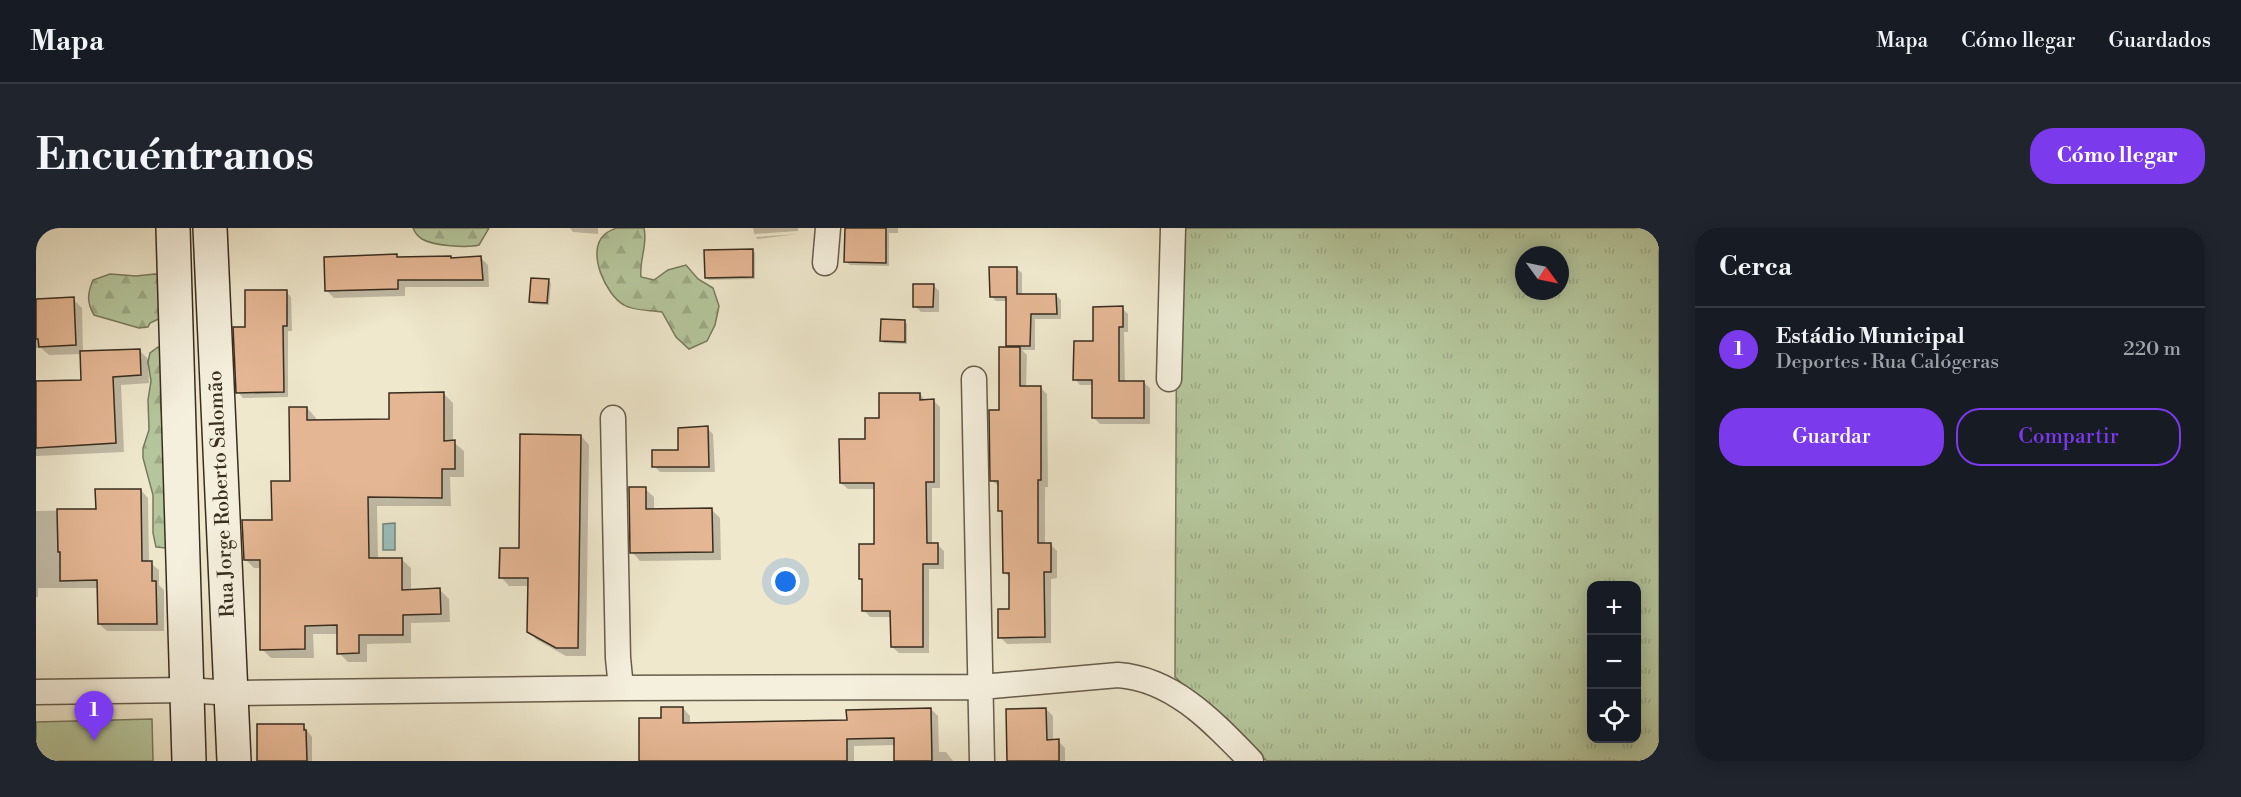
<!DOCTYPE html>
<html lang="es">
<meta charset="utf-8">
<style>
:root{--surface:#171b24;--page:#20242c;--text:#f1f3f6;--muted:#9ea1a6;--line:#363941;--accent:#7c3aed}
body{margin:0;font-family:"Libre Bodoni",serif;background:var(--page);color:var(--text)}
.controls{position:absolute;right:18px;bottom:18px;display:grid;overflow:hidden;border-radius:12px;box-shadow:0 3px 15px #0003}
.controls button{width:54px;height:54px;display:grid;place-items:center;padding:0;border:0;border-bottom:2px solid var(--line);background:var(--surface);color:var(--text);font:30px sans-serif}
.compass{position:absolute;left:1479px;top:18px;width:54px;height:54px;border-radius:50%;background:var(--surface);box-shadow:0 3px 15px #0003;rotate:123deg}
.you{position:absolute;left:750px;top:354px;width:21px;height:21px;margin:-15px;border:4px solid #fff;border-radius:50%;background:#1a73e8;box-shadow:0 0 0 9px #1a73e833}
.badge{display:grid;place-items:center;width:39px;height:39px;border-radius:50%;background:var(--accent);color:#fff;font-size:20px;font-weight:700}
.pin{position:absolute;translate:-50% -50px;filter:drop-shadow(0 2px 3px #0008)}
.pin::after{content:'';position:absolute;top:32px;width:21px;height:18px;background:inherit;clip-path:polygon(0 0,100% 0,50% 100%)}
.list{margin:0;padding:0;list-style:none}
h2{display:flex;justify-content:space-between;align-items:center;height:78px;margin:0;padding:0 24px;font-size:26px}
h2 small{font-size:20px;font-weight:400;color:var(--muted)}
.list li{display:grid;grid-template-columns:39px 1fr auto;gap:18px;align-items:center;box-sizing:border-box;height:84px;padding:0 24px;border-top:2px solid var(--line)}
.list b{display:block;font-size:22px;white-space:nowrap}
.list p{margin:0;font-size:20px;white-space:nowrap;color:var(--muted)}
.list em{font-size:20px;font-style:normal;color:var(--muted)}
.actions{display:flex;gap:12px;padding:18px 24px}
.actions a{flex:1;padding:14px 0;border:2px solid var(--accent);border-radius:24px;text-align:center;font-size:21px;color:var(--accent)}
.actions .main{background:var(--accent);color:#fff}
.icon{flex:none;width:33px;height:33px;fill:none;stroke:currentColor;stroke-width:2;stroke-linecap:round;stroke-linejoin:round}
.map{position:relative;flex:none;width:1623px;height:533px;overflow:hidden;border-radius:24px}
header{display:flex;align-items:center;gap:36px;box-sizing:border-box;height:84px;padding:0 30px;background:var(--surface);border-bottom:2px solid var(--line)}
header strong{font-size:28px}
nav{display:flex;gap:33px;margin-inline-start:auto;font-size:21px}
.intro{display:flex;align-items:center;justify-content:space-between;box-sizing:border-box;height:144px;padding:0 36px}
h1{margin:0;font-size:42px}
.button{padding:15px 27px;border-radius:24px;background:var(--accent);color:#fff;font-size:21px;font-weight:700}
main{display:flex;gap:36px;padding:0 36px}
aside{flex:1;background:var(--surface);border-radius:24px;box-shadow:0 3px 15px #0003}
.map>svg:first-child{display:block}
.grass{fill:url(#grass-tufts);stroke:#777a5e;stroke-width:1.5;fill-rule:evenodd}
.forest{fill:url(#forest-firs);stroke:#777a5e;stroke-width:1.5}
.pitch{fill:#b5c69c;stroke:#777a5e;stroke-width:1.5}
.water{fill:#9abfbc;stroke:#73857d;stroke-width:1.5}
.shadow{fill:#0003}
.building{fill:#e4b693;stroke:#392d1f;stroke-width:1.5}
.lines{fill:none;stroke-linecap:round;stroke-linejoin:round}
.minor-casing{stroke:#665c4a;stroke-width:27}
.secondary-casing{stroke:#392d1f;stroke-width:36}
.minor{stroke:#f5f0de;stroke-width:24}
.secondary{stroke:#f5f0de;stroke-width:33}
.labels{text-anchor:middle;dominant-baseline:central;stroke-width:4.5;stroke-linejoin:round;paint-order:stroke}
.street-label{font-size:20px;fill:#392d1f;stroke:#f5f0de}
</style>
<header>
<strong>Mapa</strong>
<nav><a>Mapa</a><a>Cómo llegar</a><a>Guardados</a></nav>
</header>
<div class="intro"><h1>Encuéntranos</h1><a class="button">Cómo llegar</a></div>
<main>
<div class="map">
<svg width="1623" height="533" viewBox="0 0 1623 533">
<defs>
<pattern id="grass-tufts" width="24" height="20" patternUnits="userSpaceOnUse" patternTransform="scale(1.5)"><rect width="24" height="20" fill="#b5c69c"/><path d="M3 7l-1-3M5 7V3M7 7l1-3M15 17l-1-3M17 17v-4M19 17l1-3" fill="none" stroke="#9caa86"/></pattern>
<pattern id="forest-firs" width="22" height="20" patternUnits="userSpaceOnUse" patternTransform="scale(1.5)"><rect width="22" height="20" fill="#b5c69c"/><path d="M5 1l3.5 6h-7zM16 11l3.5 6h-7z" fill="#9caa86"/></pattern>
</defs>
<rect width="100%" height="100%" fill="#efe8cd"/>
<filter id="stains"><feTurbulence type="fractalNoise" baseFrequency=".00333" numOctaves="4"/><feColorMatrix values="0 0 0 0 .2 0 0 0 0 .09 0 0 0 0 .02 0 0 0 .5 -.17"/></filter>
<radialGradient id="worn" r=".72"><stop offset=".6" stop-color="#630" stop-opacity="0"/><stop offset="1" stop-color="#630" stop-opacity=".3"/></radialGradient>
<path class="grass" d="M1141 0H1623V533H1231L1139 449ZM1488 27H1524V63H1488ZM1556 358H1600V511H1556Z"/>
<path class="forest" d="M377 0H453L443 17C431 20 397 18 386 11 381 8 379 5 377 0Z
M580 0H608C612 17 603 32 605 49L618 52 632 42 650 37 662 51 677 60 683 78 679 97 671 113 653 121 640 109 626 84C615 82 597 83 588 77 570 67 550 24 568 7 571 4 576 2 580 0Z
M74 46 100 48 119 46 128 48 131 87 114 95 112 99 103 100 58 87C51 75 51 66 57 52Z
M122 119 128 127C126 150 120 178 130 200V320L120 319 117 305V267L107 230V220L113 202 112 172 115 153 112 134 114 125Z"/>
<path class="pitch" d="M116 491 117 533H0V494Z"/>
<path class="water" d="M359 295V322H347V296Z"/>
<path class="shadow" d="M534 0H562V6L537 4Z
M717 0H762V3L719 6V8Z
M810 0H862V5H853V38L814 37 810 34Z
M762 6 721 11 720 9Z
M716 22 719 25V51L673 52 670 50Z
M360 28 363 30H415L417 32 445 30 452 37 453 59H369V68L298 70 291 63Z
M980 40 986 45V68L1020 67 1025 72V91H999V122H986L991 127 990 159H1004L1011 166 1012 259H1009V316H1014L1021 323V350L1015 351V415L971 416 964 409 974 382V350L968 344V287L963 282V259L956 252 975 120 972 117V73H960L955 68Z
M512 53 515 55 513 77 497 76 495 74Z
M897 57 903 63V84H885L879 78Z
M250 64 255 69 256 103H252V169L207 170 202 164 210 100Z
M37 71 46 80 47 124 103 122 112 131 113 155 85 157 88 224 0 228V155L47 153 46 126 13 127 5 120H0V73Z
M1086 80 1092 86V104H1088L1089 155H1108L1114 160V196H1064L1058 190V157H1044L1039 151 1059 115Z
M868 93 871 96V116L848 115 846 113Z
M408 166 417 175V214L428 223V249H414L415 278H341L342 332 365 331 375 340V363L404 362 413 371 414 394 375 395V415L331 416V434H312L303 425V406H277L278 430H235L226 421 225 340H218L209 331 237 293 255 255 271 180 280 190V193L354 192Z
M884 166 890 173H898L904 179V260H896V317L901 316 908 323V341H893V425H863L856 419V389H834L828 382 827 354 824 351 840 317 839 261H812L805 255 845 191Z
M671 200 677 206 679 244H624L618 238 643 223Z
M545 208 553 217 550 428H530L501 412 493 403 494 358H473L465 349 485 322Z
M609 261 618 269V282H676L684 290 685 332 604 333 596 324Z
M105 262 112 270 113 334 123 342V357L128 362V403H71L63 396V360H2V369H0V283L61 282Z
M647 480 654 488V496L812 493 895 481 902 488 903 524H910L917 533H860V517L818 518V533H605L604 492 626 491Z
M1010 481 1017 488V513H1022L1029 520V533H973L972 482Z
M267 497 276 509V533H222L223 498Z"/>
<path class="building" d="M809 0H850V35L808 34Z
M717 21V49L669 50 668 22Z
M361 26V29L415 28V30L445 28 447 52H362V61L289 63 288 29Z
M953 39H981V66H1020L1021 86H995L994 118H970V69H954Z
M495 50 513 51 511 75 493 74Z
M877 56H898L897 79H877Z
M209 62H251V98H247L248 164 200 165 197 99H209Z
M38 69 40 117 3 119 2 111H0V71Z
M1087 78V99H1083V153H1108V190H1056V152H1037L1038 113H1057V79Z
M845 91 869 92V114L844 113Z
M963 119H984V158H1005V252H1002V315H1015V344H1008L1009 409 962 410V381H973V345H967L966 283H962V253H954L953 182H963Z
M104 121 105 147 77 149 80 215 0 220V153L45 152 44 123Z
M408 164V213L419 212V241H406V270L332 269 333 330H366V362L404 360 405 386 367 387V407H323V425L301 426V397L269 398V421L224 422V332H208L206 292H236L235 253H254L253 179H271V192L353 191V165Z
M843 165H884V172L898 171V254H890L891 315H902V336H887V419H855L854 383H826V351H823V316H838V255H804L803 211H829V190H843Z
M672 198 673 239H616V222H642V200Z
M484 206 545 207 542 420H520L491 404 492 350H463L464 320H483Z
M593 259H610V281L676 280 677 324 594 325Z
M59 261H105L106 333H116V353H120L121 396H62L61 352 24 353V324H22L21 281H60Z
M625 479H647V495L811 492 810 482 895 480 896 533H858V510L811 511V533H603V490H625Z
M1010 480 1011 512 1023 511V533H971L970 481Z
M221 496H268V502H270L271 533H221Z"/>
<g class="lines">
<defs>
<path id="minor" d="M789 35 792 0
M938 151 946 533
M1133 151 1137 0
M577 190 582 430 585 460
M0 464 150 462 196 465 585 460 945 459 1082 447C1138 451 1178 495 1215 533"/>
<path id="secondary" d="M137 0 153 533
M174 0 198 533"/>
</defs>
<use href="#minor" class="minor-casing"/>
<use href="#secondary" class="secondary-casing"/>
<use href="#minor" class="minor"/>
<use href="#secondary" class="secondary"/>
</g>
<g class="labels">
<g class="street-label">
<text transform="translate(186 266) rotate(-93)">Rua Jorge Roberto Salomão</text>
</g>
</g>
<rect width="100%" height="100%" filter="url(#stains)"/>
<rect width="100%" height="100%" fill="url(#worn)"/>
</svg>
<div class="controls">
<button>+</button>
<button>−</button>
<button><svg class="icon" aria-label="locate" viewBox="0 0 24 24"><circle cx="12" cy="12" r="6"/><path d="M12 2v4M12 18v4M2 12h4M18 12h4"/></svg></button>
</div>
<svg class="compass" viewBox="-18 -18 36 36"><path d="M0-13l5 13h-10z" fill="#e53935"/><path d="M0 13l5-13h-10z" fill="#9ea1a6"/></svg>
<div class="you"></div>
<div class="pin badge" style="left:58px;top:513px">1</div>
</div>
<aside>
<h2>Cerca<small></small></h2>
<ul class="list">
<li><span class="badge">1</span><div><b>Estádio Municipal</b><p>Deportes · Rua Calógeras</p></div><em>220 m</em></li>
</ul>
<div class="actions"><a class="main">Guardar</a><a>Compartir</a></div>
</aside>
</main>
